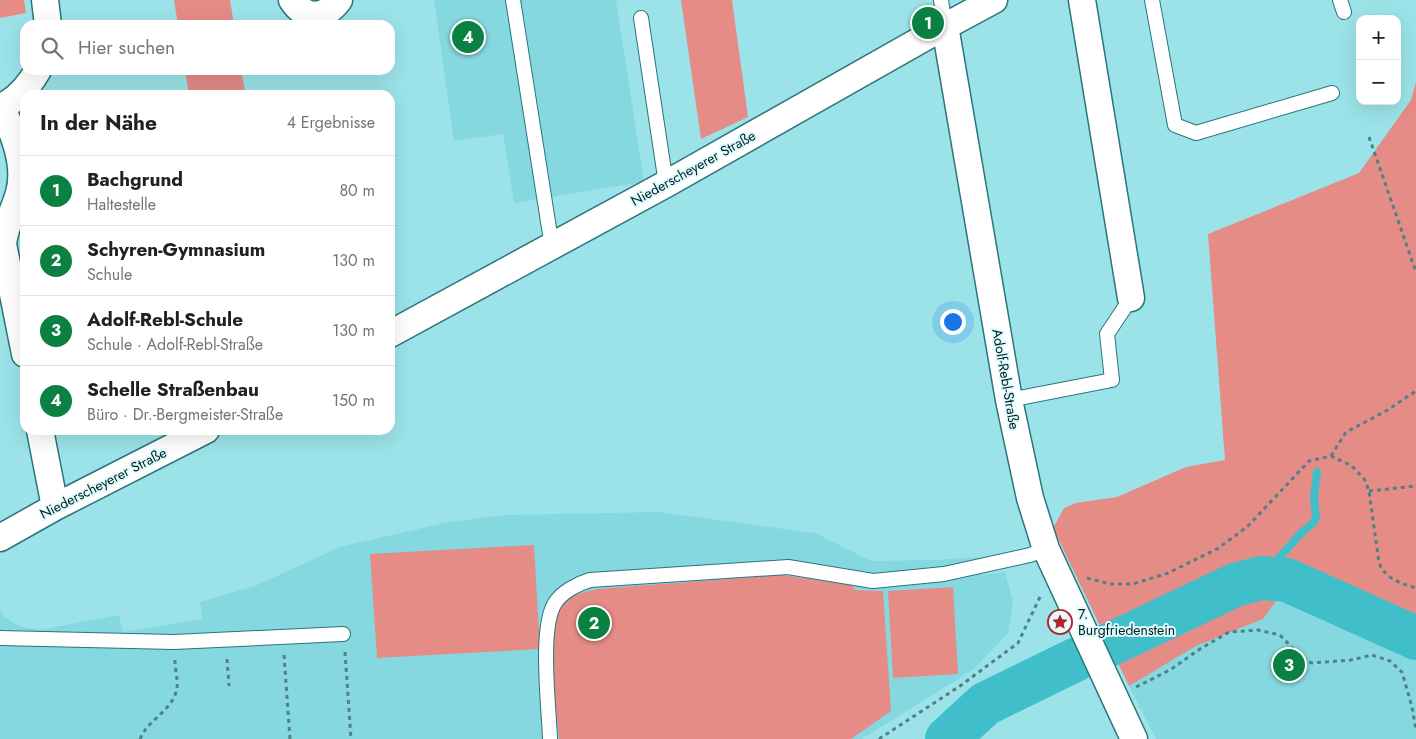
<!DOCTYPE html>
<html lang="de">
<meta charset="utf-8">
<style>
:root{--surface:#fff;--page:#f2f2f2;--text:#202124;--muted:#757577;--line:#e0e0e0;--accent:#0b8043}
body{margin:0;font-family:Jost,sans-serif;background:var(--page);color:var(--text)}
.controls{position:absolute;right:15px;top:15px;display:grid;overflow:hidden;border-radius:10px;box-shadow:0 5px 20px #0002}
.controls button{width:45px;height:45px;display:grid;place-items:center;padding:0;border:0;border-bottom:1px solid var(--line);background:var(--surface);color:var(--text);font:25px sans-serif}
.you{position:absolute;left:952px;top:321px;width:18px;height:18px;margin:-12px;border:4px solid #fff;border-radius:50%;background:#1a73e8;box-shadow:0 0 0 8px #1a73e833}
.badge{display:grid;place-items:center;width:32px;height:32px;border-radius:50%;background:var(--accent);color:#fff;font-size:16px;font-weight:700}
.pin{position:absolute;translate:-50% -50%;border:2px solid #fff;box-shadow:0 1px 5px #0006}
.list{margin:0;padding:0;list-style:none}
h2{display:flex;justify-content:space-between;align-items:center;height:65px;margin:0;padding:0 20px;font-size:21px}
h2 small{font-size:16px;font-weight:400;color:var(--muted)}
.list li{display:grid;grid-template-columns:32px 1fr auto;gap:15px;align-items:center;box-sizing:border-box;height:70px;padding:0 20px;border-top:1px solid var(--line)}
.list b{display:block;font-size:19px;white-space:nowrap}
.list p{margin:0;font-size:16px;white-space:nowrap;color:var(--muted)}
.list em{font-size:16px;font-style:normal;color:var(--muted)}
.icon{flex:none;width:28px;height:28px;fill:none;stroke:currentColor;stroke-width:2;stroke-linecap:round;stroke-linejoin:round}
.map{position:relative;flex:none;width:1416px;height:739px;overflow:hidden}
.search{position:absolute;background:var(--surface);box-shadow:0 5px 20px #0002;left:20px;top:20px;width:375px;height:55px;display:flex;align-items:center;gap:12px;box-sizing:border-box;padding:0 18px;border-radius:15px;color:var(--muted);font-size:19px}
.panel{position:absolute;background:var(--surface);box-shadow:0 5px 20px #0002;left:20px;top:90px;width:375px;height:345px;border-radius:15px}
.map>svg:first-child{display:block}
.built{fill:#86d8e0}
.green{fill:#e58c87}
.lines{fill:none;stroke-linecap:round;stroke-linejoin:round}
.stream{stroke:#40bfcb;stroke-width:8}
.river{stroke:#40bfcb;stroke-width:44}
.service-casing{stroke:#2a747a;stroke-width:16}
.minor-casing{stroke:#2a747a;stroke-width:29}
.path{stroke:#4f8286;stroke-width:3;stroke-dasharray:4 4;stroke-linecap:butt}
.service{stroke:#fff;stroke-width:14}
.minor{stroke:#fff;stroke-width:26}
.labels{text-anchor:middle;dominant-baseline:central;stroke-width:4;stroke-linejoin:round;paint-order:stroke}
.street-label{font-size:14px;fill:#011f22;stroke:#e0fbfe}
.poi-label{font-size:14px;fill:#011f22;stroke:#e0fbfe;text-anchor:start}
</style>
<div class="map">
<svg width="1416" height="739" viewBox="0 0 1416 739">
<rect width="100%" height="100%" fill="#9be3e9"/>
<path class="built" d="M434 0H616L644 182 514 203 503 134 454 141Z
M658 512 815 533 871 561 936 560 978 557 982 575 1005 572 1013 602 1008 633 974 669 862 739H0V611L5 617 19 626 41 630 119 615 123 632 203 619 200 602 255 586 340 547 444 523 505 515Z
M1281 594 1416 645V739H1156L1129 686Z"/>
<path class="green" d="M0 0H24L26 13 0 18Z
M174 0H230L234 25H178Z
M681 0H732L748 117 701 139Z
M185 70H241L246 95H189Z
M1416 82V645L1281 594 1263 619 1196 646 1129 686 1053 528 1064 508 1076 503 1117 497 1186 467 1225 460 1208 234 1359 173 1411 100Z
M534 545 540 649 377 658 370 554Z
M781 575 852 585 855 590 883 591 891 711 851 739H559C557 709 544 623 565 602 573 594 586 592 597 589Z
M953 587 958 674 893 678 888 591Z"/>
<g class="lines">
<path class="stream" d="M1261 578 1302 532 1314 522 1316 517 1314 497 1317 472"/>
<path class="river" d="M1109 645 1235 585 1261 578 1287 580 1416 638
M947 739 985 704 1077 659"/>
<defs>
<path id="service" d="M513 0 552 247
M941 0 945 26
M1152 0 1175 125 1196 133 1332 93
M1340 0 1344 12
M641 18 666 184
M1009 400 1112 380 1107 334 1131 298
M0 638 174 642 343 634
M550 739C549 707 539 628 555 603 562 592 577 584 590 580L788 567 873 581 944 574 1030 555 1046 549"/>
<path id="minor" d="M45 0 48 25
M292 0C305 20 325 19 339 0
M1082 0 1131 298
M945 26 1009 400 1030 498 1046 549 1134 739
M0 108C16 100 29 86 38 70
M2 108C13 133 27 164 19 193 14 211 5 225 3 244L25 354
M390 334 666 184 931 34 994 0
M40 430 55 507
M0 538 55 507 206 430"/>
</defs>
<use href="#service" class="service-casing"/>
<use href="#minor" class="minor-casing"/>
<path class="path" d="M1369 137 1416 272
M1331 456 1346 432 1386 411 1416 391
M1369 491 1416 486
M1087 578 1110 584H1133L1168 573 1217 549 1247 527 1309 461 1331 456 1352 466 1365 480 1369 491 1379 563C1386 579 1400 583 1416 588
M345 652 351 739
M284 655 290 739
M227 659 229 686
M1136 687 1170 670 1200 649 1229 632 1258 630 1280 635 1303 659 1312 663 1351 660 1372 655 1390 661 1402 672 1412 707 1416 730
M140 739C148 719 173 711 177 688 178 680 175 669 175 660
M879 739 960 686 1018 643 1040 597"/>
<use href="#service" class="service"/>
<use href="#minor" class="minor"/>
</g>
<defs>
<symbol id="sight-ring" viewBox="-11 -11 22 22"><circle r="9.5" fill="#e0fbfe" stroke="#b2212c" stroke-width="1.5"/><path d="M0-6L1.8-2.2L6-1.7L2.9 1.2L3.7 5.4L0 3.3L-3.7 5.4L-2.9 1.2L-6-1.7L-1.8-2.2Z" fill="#b2212c"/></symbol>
</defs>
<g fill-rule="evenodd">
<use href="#sight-ring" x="1046" y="608" width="28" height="28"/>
</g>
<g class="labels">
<g class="street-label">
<text transform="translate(693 168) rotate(-29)">Niederscheyerer Straße</text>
<text transform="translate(1006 379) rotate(80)">Adolf-Rebl-Straße</text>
<text transform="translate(103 483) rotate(-27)">Niederscheyerer Straße</text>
</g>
<g class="poi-label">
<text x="1078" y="614">7.<tspan x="1078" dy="16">Burgfriedenstein</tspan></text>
</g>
</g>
</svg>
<div class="controls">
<button>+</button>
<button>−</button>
</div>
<div class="you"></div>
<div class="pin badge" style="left:928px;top:23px">1</div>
<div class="pin badge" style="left:594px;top:623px">2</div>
<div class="pin badge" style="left:1289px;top:665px">3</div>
<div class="pin badge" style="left:468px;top:37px">4</div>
<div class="search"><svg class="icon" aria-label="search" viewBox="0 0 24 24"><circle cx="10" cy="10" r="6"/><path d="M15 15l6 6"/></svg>Hier suchen</div>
<section class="panel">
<h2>In der Nähe<small>4 Ergebnisse</small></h2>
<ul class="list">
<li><span class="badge">1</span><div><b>Bachgrund</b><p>Haltestelle</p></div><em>80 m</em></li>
<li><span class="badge">2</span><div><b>Schyren-Gymnasium</b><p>Schule</p></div><em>130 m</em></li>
<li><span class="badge">3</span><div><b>Adolf-Rebl-Schule</b><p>Schule · Adolf-Rebl-Straße</p></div><em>130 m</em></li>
<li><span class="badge">4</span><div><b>Schelle Straßenbau</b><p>Büro · Dr.-Bergmeister-Straße</p></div><em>150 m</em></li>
</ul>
</section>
</div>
